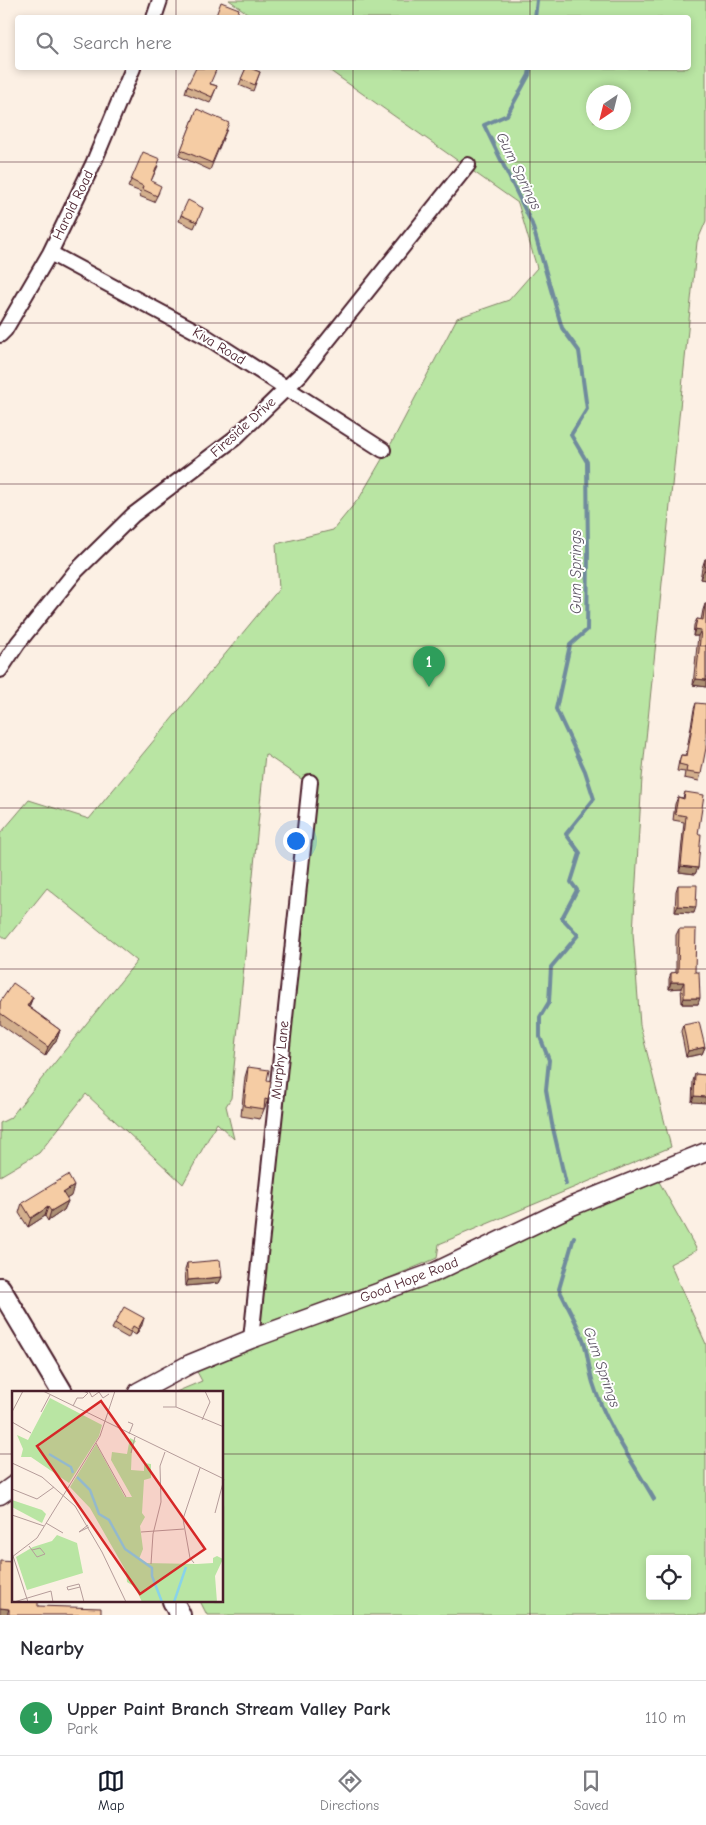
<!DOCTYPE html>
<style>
:root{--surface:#fff;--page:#f2f2f3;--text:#2b2b33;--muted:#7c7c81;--line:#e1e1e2;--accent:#111827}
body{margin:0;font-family:"Comic Neue",sans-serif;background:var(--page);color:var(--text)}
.controls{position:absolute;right:15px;bottom:15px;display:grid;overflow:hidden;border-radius:5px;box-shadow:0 2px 8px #0003}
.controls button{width:45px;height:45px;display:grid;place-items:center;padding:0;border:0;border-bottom:1px solid var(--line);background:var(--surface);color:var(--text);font:25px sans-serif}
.compass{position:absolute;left:586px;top:85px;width:45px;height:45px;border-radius:50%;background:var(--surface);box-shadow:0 2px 8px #0003;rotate:215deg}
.you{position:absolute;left:295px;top:840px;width:18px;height:18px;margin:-12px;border:4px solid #fff;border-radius:50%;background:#1a73e8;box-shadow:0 0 0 8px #1a73e833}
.badge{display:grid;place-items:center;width:32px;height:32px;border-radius:50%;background:var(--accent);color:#fff;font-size:16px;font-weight:700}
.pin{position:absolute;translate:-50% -41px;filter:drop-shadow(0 1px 2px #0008)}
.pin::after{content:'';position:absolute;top:26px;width:18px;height:15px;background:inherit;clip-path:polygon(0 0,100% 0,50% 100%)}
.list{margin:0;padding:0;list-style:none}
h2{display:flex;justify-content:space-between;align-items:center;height:65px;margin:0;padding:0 20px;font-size:21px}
h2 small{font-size:16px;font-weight:400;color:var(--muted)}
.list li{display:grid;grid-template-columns:32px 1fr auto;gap:15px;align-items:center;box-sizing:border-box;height:75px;padding:0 20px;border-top:1px solid var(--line)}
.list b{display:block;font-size:19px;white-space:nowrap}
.list p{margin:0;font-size:16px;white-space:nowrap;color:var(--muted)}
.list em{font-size:16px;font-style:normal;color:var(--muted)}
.icon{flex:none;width:28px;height:28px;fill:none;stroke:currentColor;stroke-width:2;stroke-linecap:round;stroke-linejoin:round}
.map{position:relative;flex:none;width:706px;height:1615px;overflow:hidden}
.search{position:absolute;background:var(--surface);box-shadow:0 2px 8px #0003;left:15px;right:15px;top:15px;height:55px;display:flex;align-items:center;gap:12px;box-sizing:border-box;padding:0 18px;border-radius:5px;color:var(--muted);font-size:19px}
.sheet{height:140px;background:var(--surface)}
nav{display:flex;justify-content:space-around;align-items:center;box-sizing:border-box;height:70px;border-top:1px solid var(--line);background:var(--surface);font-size:14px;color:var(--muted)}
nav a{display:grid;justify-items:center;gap:2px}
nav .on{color:var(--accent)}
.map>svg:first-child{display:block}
.green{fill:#b9e5a3;stroke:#828267;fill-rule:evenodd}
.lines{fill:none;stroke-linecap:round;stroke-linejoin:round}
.stream{stroke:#708b9d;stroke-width:4}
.minor-casing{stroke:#4a1f2b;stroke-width:18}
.tertiary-casing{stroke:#4a1f2b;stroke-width:21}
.secondary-casing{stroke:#4a1f2b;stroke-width:24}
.minor{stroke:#fff;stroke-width:14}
.tertiary{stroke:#fff;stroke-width:18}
.secondary{stroke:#fff;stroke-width:20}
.wall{fill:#d3af8d;stroke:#4a1f2b}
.shaded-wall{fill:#ac8f73;stroke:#4a1f2b}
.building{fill:#f5cca4;stroke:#4a1f2b}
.grid{fill:none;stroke:#4a1f2b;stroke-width:1;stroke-opacity:0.55}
.labels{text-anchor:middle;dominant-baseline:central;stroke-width:4;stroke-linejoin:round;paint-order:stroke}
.street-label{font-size:14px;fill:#4a1f2b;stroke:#fff}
.water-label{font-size:15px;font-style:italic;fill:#5d5564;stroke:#fff}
.inset-river{fill:none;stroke:#89d3e9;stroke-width:2.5}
.inset-road{fill:none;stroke:#b59c9a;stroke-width:1}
.view{fill:#d62828;fill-opacity:0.15;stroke:#d62828;stroke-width:2.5}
.inset-edge{fill:none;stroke:#4a1f2b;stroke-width:2.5}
</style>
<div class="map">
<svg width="706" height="1615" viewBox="0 0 706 1615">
<rect width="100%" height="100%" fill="#fcf0e4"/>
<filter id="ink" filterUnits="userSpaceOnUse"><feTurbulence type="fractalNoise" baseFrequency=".02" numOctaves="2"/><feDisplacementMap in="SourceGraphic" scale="10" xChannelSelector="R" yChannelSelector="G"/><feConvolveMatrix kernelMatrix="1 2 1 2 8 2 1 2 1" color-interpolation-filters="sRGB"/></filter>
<g filter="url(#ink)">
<path class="green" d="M229 0H706V221L697 242 642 778 633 933 640 1025 671 1147 439 1244 437 1258 430 1261 257 1333 316 789 265 754 231 1098 226 1106 234 1139 217 1123 183 1184 86 1094 39 1153 0 1176V1123L10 1118 137 961 47 888 6 939 0 934V834L29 800 89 819 279 589 276 544 333 530 360 497 392 442 457 318 509 300 537 268 518 203 326 68H688V18H254ZM594 92H624V122H594Z
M657 1178 697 1250 670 1264 706 1344V1615H207L200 1601H222V1392H176L202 1381 195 1368ZM650 1559H687V1596H650Z"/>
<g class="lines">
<path class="stream" d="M535 18 537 0
M530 68 529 75 507 115 484 125 532 224 562 328 579 351 587 409 571 435 587 462 588 552 587 630 570 645 556 709 585 771 594 799 566 834 580 853 571 882 577 890 562 918 578 935 551 967 549 1002 540 1017V1037L549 1060 546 1090 552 1124 566 1184
M574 1237 559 1289C567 1306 578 1324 584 1342 588 1355 589 1370 593 1383 606 1425 632 1461 654 1499"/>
<defs>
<path id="minor" d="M154 18 160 0
M50 253 205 336 383 450
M0 335 5 330 50 253 93 164 133 68
M0 670 18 643 76 571 133 515 235 438 301 374 468 165
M251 1339 310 782"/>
<path id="tertiary" d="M138 1392 190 1364 251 1339 435 1272 572 1206 706 1152
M0 1495 14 1485"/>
<path id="secondary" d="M0 1288 62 1392
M173 1601 180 1615"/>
</defs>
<use href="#minor" class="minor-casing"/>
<use href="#tertiary" class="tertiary-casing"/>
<use href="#secondary" class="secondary-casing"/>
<use href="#minor" class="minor"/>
<use href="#tertiary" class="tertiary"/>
<use href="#secondary" class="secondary"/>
</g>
<path class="wall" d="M246 68 260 72 253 91 239 85Z
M211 84 217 86 210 103 185 93 187 86Z
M197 109 227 129 210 170 179 156Z
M158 166 151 181 159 192 154 202 139 196 141 192 128 187 131 180Z
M203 208 194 228 179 221 181 215Z
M705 559H706V580L700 579 702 568Z
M705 604H706V687L693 685 698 636H693L694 625 697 619 701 620 703 610Z
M696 703 701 774 699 781 684 778 685 772 677 771 679 761 681 755H686L694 709Z
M685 792 698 834V868L695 874 679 872 684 822 673 820 675 804 678 797 683 798Z
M678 885 694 913 675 912 676 891Z
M679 929 695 972 698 1004H682L681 988 669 989V979L671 973H676V935Z
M33 997 29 1007 60 1030 57 1039 45 1056 0 1024V1002Z
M683 1025 705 1047 702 1054 686 1057 681 1031Z
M248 1067 267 1080 268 1100 260 1119 241 1116 245 1077Z
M695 1074 706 1075 692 1102 693 1081Z
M71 1196 66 1199 68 1201 64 1210 48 1221 45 1216 28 1227 19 1213 22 1203Z
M187 1263 222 1277 219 1283 186 1286 185 1269Z
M115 1323 142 1325 136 1335 131 1332 128 1338 112 1329Z"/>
<path class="shaded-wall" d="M704 570H706V580L700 579Z
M695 629 701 630 698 636H693Z
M696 679 706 680V687L693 685Z
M681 866 698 868 695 874 679 872Z
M678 906 696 907 694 913 675 912Z
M671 982H684L681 988 669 989Z
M33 997 29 1006 23 1015 27 1006Z
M684 998H700L698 1004H682Z
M60 1030 57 1039 45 1056 48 1047Z
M705 1047 702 1054 686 1057 688 1051Z
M694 1096 706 1097V1103L692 1102Z
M74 1186 71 1196 60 1203 63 1193Z
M68 1201 64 1210 48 1221 51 1211Z
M48 1207 45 1216 28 1227 31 1218Z
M222 1277 219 1283 186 1286 188 1280Z
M144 1318 142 1325 136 1335 138 1329Z
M0 1608 9 1609 7 1615H0Z"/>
<path class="building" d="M221 2 239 9 236 18H215Z
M196 68H217L210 84 217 86 212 97 187 86Z
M246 68H250L260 72 255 85 241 79Z
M197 109 229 123 212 163 181 150Z
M143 152 160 159 151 181 161 186 157 196 142 189 143 186 131 180Z
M188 200 203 208 197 222 181 215Z
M705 559H706V570H704Z
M705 604H706V680L696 679 701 630 695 629 697 619 703 620Z
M696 703 706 704V748L701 774 686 772 687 766 679 764 681 755 687 756Z
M685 792 704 795 698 834H701L698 868 681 866 686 816 675 814 678 797 684 799Z
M678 885H697L696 907 678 906Z
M679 929H696L695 972H699L700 998H684V982H671V973L678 972Z
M13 983 33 997 27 1006 60 1030 48 1047 0 1013V1002Z
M699 1022 705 1047 688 1051 683 1025Z
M248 1067 269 1070 267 1080 271 1081 268 1100 265 1099 264 1109 244 1106Z
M695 1074 706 1075V1097L694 1096Z
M68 1175 74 1186 63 1193 68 1201 51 1211 48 1207 31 1218 22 1203Z
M220 1260 222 1277 188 1280 187 1263Z
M124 1307 144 1318 138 1329 133 1326 130 1332 115 1323Z
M0 1561 14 1562V1601H38V1606L101 1608V1615H9V1609L0 1608Z"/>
</g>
<path class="grid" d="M176 0V18M353 0V18M530 0V18M176 68V1392M353 68V1615M530 68V1615M0 162H706M0 323H706M0 484H706M0 646H706M0 808H706M0 969H706M0 1130H706M0 1292H706M0 1454H14M222 1454H706M176 1601V1615"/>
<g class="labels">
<g class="street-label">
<text transform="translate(73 205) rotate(-64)">Harold Road</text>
<text transform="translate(219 346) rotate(31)">Kiva Road</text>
<text transform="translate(243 427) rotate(-42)">Fireside Drive</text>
<text transform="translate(280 1060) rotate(-84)">Murphy Lane</text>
<text transform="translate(409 1280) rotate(-21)">Good Hope Road</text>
</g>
<g class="water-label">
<text transform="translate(519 171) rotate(64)">Gum Springs</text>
<text transform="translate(576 572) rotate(-90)">Gum Springs</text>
<text transform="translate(602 1367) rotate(71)">Gum Springs</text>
</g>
</g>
<g transform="translate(12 1391)">
<rect width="211" height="211" fill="#fcf0e4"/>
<path d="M38 7 90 34 87 45 57 92 19 66H9L11 58 5 44 16 49ZM118 47 124 50 120 56 119 79 132 80V72L139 73V87L132 89 130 122 133 126 128 135 131 158 127 168 132 172 185 173 201 172V167L205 165 211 168 203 185 205 211H130L123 196 115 191 114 180 78 117 58 96 84 53 113 106H120L99 69 100 61 115 63ZM0 109 30 119 34 123 30 132 0 116ZM45 144 65 152 71 182 15 199 4 166 21 156 40 150Z" fill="#b9e5a3"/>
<path class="inset-river" d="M37 63 59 76 61 82M65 86 78 99 87 123 97 129 113 158 140 177V185L150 211M162 211 174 176"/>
<path class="inset-road" d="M31 0 212 88M77 0 80 6 87 1 91 7 97 3M164 0V16M61 15 65 7H71L76 2 71 0M151 16H164L212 36M0 21 11 0M29 21 38 4M190 29 198 11 193 0M0 31 19 42M116 31 121 33 117 43M84 52 114 106M119 62 123 46M0 72 30 86 63 115 90 161 114 211M0 98 25 108 42 96M203 122 212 88M0 124 32 135M34 132 51 142M76 134 67 141 77 136M129 141 172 138M17 155 25 166 33 163 28 157 20 159M1 165 16 211M0 166 25 147 88 45 103 0M182 172 178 167 171 128 188 77M139 173 141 143 149 111 148 75 153 61M67 193 68 196 56 199 55 196ZM68 196 72 211M2 211 39 200 41 211"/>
<path class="view" d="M89 10 193 158 128 203 25 55Z"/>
<rect width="211" height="211" class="inset-edge"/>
</g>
</svg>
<div class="controls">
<button><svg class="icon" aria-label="locate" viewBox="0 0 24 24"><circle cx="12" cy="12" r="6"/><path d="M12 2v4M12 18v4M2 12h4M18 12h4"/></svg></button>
</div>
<svg class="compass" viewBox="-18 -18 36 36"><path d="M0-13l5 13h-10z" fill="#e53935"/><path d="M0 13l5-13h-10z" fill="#7c7c81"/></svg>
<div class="you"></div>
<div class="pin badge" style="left:429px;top:687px;background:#2e9e5b">1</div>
<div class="search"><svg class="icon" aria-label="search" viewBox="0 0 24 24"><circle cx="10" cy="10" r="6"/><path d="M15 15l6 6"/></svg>Search here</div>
</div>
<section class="sheet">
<h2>Nearby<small></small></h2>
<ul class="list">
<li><span class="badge" style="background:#2e9e5b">1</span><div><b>Upper Paint Branch Stream Valley Park</b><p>Park</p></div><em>110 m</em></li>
</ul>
</section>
<nav>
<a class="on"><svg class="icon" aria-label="map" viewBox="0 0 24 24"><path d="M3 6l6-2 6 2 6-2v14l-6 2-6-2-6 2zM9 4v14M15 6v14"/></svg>Map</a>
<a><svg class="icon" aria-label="directions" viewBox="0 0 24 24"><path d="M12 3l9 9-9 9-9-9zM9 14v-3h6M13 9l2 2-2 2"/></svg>Directions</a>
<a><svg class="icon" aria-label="saved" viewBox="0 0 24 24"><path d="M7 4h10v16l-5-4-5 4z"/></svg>Saved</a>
</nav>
